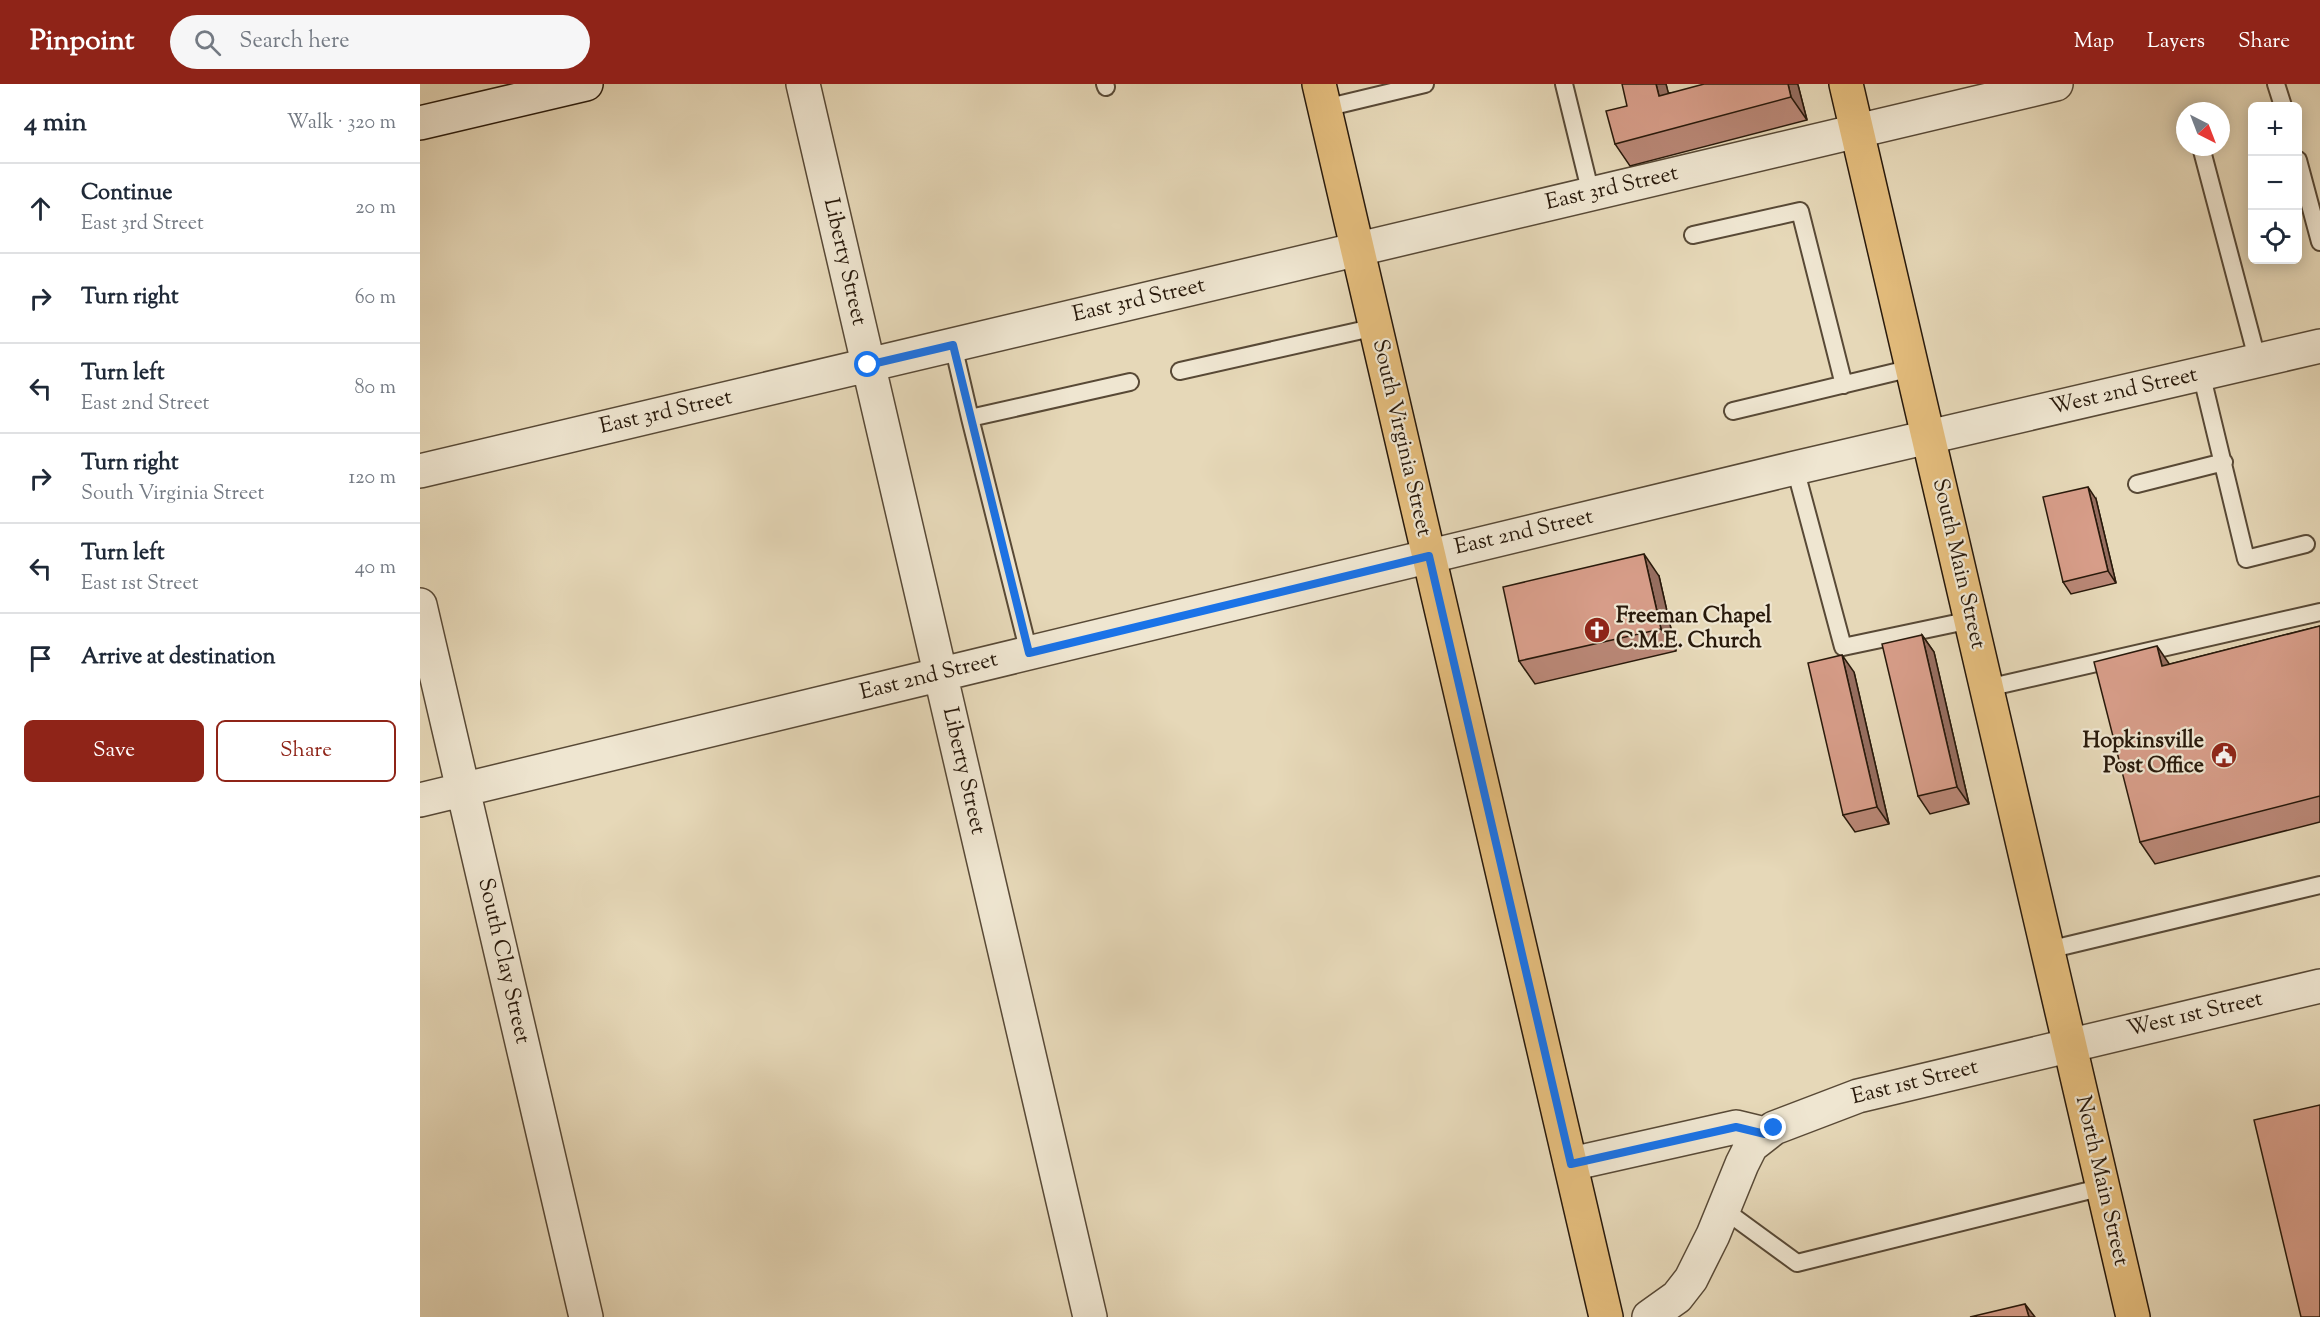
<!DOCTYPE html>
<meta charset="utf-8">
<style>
:root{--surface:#fff;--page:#f6f6f7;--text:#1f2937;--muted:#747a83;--line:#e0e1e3;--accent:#8f2418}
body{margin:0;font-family:"Sorts Mill Goudy",serif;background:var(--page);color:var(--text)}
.controls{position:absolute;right:18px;top:18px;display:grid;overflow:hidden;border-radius:9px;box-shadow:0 3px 15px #0003}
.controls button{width:54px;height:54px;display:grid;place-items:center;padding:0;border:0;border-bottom:2px solid var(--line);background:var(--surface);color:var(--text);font:30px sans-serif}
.compass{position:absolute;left:1756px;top:18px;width:54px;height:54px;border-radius:50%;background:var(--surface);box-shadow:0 3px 15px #0003;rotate:138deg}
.stop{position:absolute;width:18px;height:18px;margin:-14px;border:4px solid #1a73e8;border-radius:50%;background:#fff}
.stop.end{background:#1a73e8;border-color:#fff;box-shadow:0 2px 6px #0008}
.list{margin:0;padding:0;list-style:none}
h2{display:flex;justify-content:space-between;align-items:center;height:78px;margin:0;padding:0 24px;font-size:26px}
h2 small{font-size:20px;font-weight:400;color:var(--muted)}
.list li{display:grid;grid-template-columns:39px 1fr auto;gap:18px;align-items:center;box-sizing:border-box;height:90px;padding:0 24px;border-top:2px solid var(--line)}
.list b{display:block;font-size:22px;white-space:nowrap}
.list p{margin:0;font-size:20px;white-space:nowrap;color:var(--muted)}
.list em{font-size:20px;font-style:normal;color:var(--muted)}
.actions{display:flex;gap:12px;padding:18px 24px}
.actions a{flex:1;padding:14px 0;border:2px solid var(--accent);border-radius:9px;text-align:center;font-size:21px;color:var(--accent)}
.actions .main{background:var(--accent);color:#fff}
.icon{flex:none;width:33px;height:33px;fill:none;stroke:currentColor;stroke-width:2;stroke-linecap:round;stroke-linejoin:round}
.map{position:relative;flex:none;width:1900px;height:1233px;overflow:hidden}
header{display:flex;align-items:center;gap:36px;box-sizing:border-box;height:84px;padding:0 30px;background:var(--accent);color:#fff}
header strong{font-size:28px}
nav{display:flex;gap:33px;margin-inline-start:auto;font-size:21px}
.search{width:420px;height:54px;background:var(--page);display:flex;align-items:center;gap:15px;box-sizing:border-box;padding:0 21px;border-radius:33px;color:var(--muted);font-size:22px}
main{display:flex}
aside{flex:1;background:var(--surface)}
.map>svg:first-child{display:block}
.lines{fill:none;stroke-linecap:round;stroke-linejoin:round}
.lane-casing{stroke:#584936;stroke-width:20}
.street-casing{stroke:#584936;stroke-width:36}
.secondary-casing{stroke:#28190b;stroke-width:36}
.primary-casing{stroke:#28190b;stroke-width:36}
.lane{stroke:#efe6d1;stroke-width:16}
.street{stroke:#efe6d1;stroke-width:33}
.secondary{stroke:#efe6d1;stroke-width:33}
.primary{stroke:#e3bc7c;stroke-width:33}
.wall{fill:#b98776;stroke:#28190b;stroke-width:1.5}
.shaded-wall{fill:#966e60;stroke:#28190b;stroke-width:1.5}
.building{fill:#d79d89;stroke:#28190b;stroke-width:1.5}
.route{stroke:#1a73e8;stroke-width:8}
.labels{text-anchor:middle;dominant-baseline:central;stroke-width:4.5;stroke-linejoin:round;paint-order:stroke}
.street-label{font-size:22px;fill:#28190b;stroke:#efe6d1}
.poi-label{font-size:22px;font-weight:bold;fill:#28190b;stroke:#efe6d1;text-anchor:start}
</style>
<header>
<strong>Pinpoint</strong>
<div class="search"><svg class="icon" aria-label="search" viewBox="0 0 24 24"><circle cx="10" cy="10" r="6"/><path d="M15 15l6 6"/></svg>Search here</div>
<nav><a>Map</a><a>Layers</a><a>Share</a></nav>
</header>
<main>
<aside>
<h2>4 min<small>Walk · 320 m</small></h2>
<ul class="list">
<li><svg class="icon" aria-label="ahead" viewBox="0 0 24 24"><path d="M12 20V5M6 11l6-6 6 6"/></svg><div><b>Continue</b><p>East 3rd Street</p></div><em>20 m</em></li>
<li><svg class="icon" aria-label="right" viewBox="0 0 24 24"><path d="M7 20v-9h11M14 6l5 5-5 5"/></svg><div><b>Turn right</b></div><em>60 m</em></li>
<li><svg class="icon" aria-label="left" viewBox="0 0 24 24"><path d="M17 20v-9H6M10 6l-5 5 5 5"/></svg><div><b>Turn left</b><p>East 2nd Street</p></div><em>80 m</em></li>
<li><svg class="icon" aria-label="right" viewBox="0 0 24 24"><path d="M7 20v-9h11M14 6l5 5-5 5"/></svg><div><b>Turn right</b><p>South Virginia Street</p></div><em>120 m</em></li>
<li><svg class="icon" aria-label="left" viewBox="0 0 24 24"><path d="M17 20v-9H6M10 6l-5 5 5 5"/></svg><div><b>Turn left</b><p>East 1st Street</p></div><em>40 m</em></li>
<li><svg class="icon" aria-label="arrive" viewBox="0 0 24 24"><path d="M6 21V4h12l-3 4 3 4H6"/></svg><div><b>Arrive at destination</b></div></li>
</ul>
<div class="actions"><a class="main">Save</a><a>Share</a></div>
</aside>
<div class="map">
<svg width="1900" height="1233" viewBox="0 0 1900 1233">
<rect width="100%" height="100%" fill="#e6d8b8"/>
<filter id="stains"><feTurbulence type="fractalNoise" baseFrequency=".00333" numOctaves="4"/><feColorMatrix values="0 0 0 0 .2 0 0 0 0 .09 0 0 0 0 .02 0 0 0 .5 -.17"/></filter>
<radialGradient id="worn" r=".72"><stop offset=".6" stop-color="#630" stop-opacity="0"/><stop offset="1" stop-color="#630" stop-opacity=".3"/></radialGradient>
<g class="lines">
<defs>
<path id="lane" d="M685 0 686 3
M1144 0 1171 110
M1856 0 1863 22
M905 24 1005 0
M1781 63 1838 278
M1878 76 1900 158
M1273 151 1380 127 1424 301
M533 261 550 334
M760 287 956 243
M1781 289 1826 475 1886 460
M1313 327 1492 284
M1375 384 1423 563 1551 536
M1717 400 1804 378
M609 569 550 334 710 298
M1567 604 1900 528
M1628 866 1900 801
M1303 1125 1377 1179 1683 1103"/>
<path id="street" d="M383 0 670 1233
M0 387 1636 0
M0 521 166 1233
M0 716 1375 384 1900 262
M1151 1080 1316 1043 1345 1050
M1229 1233 1257 1213 1271 1195 1293 1151 1322 1080 1331 1062 1354 1044 1438 1012 1900 902"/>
<path id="secondary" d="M0 39 166 0"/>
<path id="primary" d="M899 0 1186 1233
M1426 0 1713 1233"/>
</defs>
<use href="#lane" class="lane-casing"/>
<use href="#street" class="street-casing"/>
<use href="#secondary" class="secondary-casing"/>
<use href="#primary" class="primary-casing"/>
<use href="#lane" class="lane"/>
<use href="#street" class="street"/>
<use href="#secondary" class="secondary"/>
<use href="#primary" class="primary"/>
</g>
<path class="wall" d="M1246 0 1248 9 1378 1 1387 36 1210 82 1195 60 1207 22Z
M1676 415 1696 499 1651 510 1643 498Z
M1239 492 1256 567 1115 600 1099 577Z
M1900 542V738L1735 780 1720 758 1750 580Z
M1502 551 1514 568 1549 720 1510 730 1498 712Z
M1434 588 1469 740 1435 748 1423 731Z"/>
<path class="shaded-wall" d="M1236 0H1246L1255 34 1239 12Z
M1368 0H1377L1378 1 1387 36 1371 13Z
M1668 403 1676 415 1696 499 1688 487Z
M1224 470 1239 492 1256 567 1241 545Z
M1502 551 1514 568 1549 720 1537 703Z
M1737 562 1752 584 1742 582Z
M1422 571 1434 588 1469 740 1457 723Z
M1605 1220 1615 1233H1609Z"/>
<path class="building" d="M1202 0H1236L1239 12 1284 0H1368L1371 13 1195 60 1186 27 1207 22Z
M1668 403 1688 487 1643 498 1623 413Z
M1224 470 1241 545 1099 577 1083 503Z
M1900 542V712L1720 758 1674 578 1737 562 1742 582Z
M1502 551 1537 703 1498 712 1462 560Z
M1422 571 1457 723 1423 731 1388 579Z
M1900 1021V1233H1881L1834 1036Z
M1605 1220 1609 1233H1550Z"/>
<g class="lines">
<path class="route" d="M448 281 533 261 609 569 1009 472 1151 1080 1316 1043 1345 1050 1354 1044"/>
</g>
<defs>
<symbol id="church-disc" viewBox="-11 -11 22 22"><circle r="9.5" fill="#8f2418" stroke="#efe6d1"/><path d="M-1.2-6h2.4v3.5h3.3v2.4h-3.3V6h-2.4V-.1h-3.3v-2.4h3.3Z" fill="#fff"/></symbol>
<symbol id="civic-disc" viewBox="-11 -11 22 22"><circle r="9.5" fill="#8f2418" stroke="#efe6d1"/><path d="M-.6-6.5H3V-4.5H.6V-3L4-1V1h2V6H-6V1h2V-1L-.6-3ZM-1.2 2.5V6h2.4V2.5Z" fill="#fff"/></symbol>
</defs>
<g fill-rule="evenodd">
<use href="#church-disc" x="1162" y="531" width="30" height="30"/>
<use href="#civic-disc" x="1789" y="656" width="30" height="30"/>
</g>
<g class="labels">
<g class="street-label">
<text transform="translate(1192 105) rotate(-13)">East 3rd Street</text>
<text transform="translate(424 178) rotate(77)">Liberty Street</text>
<text transform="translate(719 217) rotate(-13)">East 3rd Street</text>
<text transform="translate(1704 308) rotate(-13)">West 2nd Street</text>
<text transform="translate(246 329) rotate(-13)">East 3rd Street</text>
<text transform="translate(981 354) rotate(77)">South Virginia Street</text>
<text transform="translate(1104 449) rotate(-13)">East 2nd Street</text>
<text transform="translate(1538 480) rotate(77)">South Main Street</text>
<text transform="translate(509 593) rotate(-14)">East 2nd Street</text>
<text transform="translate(543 687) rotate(77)">Liberty Street</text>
<text transform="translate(83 877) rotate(77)">South Clay Street</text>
<text transform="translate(1775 931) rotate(-13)">West 1st Street</text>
<text transform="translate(1495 999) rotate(-14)">East 1st Street</text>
<text transform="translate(1681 1097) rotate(77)">North Main Street</text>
</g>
<g class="poi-label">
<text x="1196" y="533">Freeman Chapel<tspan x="1196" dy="25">C.M.E. Church</tspan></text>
<text x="1784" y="658" text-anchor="end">Hopkinsville<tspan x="1784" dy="25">Post Office</tspan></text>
</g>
</g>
<rect width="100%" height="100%" filter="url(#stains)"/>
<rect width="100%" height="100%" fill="url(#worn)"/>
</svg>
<div class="controls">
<button>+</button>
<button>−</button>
<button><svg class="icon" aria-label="locate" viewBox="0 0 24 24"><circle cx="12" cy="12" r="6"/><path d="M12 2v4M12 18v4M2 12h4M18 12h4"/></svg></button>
</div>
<svg class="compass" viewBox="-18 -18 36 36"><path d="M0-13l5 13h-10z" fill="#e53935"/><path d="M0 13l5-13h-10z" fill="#747a83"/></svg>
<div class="stop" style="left:448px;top:281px"></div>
<div class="stop end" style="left:1354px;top:1044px"></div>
</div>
</main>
